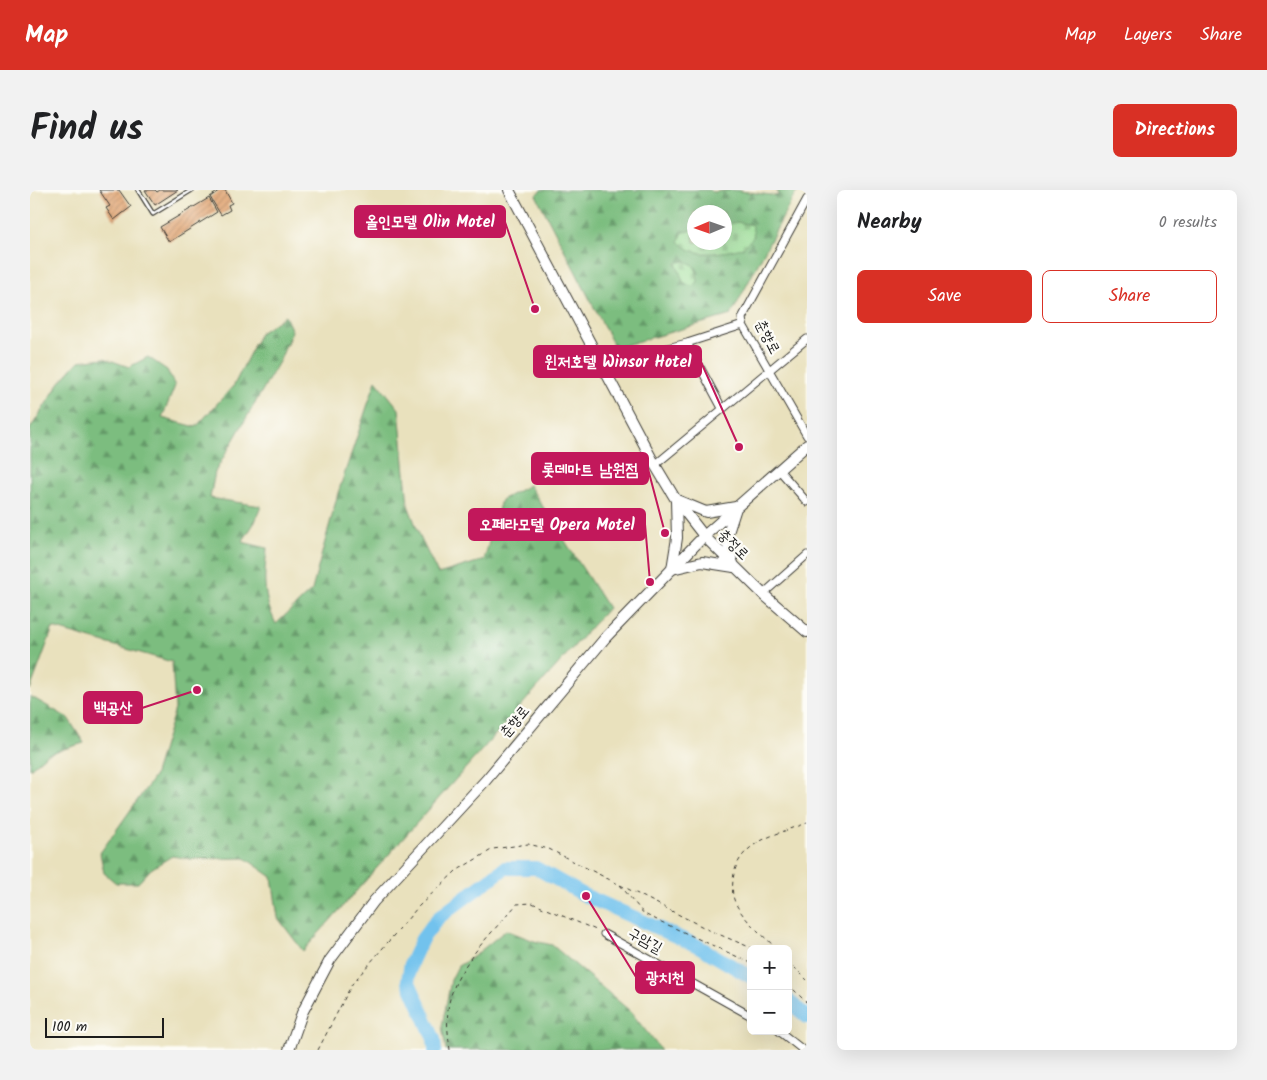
<!DOCTYPE html>
<meta charset="utf-8">
<style>
:root{--surface:#fff;--page:#f2f2f2;--text:#202124;--muted:#757577;--line:#e0e0e0;--accent:#d93025}
body{margin:0;font-family:Kalam,"Poor Story",sans-serif;background:var(--page);color:var(--text)}
.controls{position:absolute;right:15px;bottom:15px;display:grid;overflow:hidden;border-radius:8px;box-shadow:0 5px 20px #0002}
.controls button{width:45px;height:45px;display:grid;place-items:center;padding:0;border:0;border-bottom:1px solid var(--line);background:var(--surface);color:var(--text);font:25px sans-serif}
.compass{position:absolute;left:657px;top:15px;width:45px;height:45px;border-radius:50%;background:var(--surface);box-shadow:0 5px 20px #0002;rotate:268deg}
.scale{position:absolute;left:15px;bottom:12px;width:119px;box-sizing:border-box;padding-left:5px;border:2px solid #1c1c1c;border-top:0;font-size:14px;line-height:18px;white-space:nowrap;color:#1c1c1c;-webkit-text-stroke:4px #fdfcf7;paint-order:stroke}
.list{margin:0;padding:0;list-style:none}
h2{display:flex;justify-content:space-between;align-items:center;height:65px;margin:0;padding:0 20px;font-size:21px}
h2 small{font-size:16px;font-weight:400;color:var(--muted)}
.actions{display:flex;gap:10px;padding:15px 20px}
.actions a{flex:1;padding:11px 0;border:1px solid var(--accent);border-radius:8px;text-align:center;font-size:18px;color:var(--accent)}
.actions .main{background:var(--accent);color:#fff}
.map{position:relative;flex:none;width:777px;height:860px;overflow:hidden;border-radius:8px}
header{display:flex;align-items:center;gap:30px;box-sizing:border-box;height:70px;padding:0 25px;background:var(--accent);color:#fff}
header strong{font-size:24px}
nav{display:flex;gap:28px;margin-inline-start:auto;font-size:18px}
.intro{display:flex;align-items:center;justify-content:space-between;box-sizing:border-box;height:120px;padding:0 30px}
h1{margin:0;font-size:35px}
.button{padding:12px 22px;border-radius:8px;background:var(--accent);color:#fff;font-size:18px;font-weight:700}
main{display:flex;gap:30px;padding:0 30px}
aside{flex:1;background:var(--surface);border-radius:8px;box-shadow:0 5px 20px #0002}
.map>svg:first-child{display:block}
.forest{fill:url(#forest-firs);stroke:#4c6c4e;fill-rule:evenodd}
.cemetery{fill:url(#cemetery-stones);stroke:#5b7d59}
.lines{fill:none;stroke-linecap:round;stroke-linejoin:round}
.river{stroke:#72c2ed;stroke-width:14}
.building{fill:url(#building-hatch)}
.lane-casing{stroke:#3b3a34;stroke-width:5.5}
.street-casing{stroke:#3b3a34;stroke-width:9}
.secondary-casing{stroke:#3b3a34;stroke-width:12}
.primary-casing{stroke:#3b3a34;stroke-width:12}
.path{stroke:#3b3a34;stroke-width:1;stroke-dasharray:4 4;stroke-linecap:butt}
.lane{stroke:#fff;stroke-width:3}
.street{stroke:#fff;stroke-width:7}
.secondary{stroke:#fff;stroke-width:10}
.primary{stroke:#fff;stroke-width:10}
.labels{text-anchor:middle;dominant-baseline:central;stroke-width:4.5;stroke-linejoin:round;paint-order:stroke}
.street-label{font-size:15px;fill:#1c1c1c;stroke:#fdfcf7}
.leader{fill:none;stroke:#c2185b;stroke-width:2}
.callout-dot{fill:#c2185b;stroke:#fdfcf7;stroke-width:2}
.callout{fill:#c2185b;stroke:#c2185b;stroke-width:2}
.callout-label{font-size:16px;text-anchor:middle;font-weight:bold;fill:#fff}
</style>
<header>
<strong>Map</strong>
<nav><a>Map</a><a>Layers</a><a>Share</a></nav>
</header>
<div class="intro"><h1>Find us</h1><a class="button">Directions</a></div>
<main>
<div class="map">
<svg width="777" height="860" viewBox="0 0 777 860">
<defs>
<pattern id="forest-firs" width="22" height="20" patternUnits="userSpaceOnUse" patternTransform="scale(1.25)"><rect width="22" height="20" fill="#7bbd7f"/><path d="M5 1l3.5 6h-7zM16 11l3.5 6h-7z" fill="#649967"/></pattern>
<pattern id="cemetery-stones" width="16" height="16" patternUnits="userSpaceOnUse" patternTransform="scale(1.25)"><rect width="16" height="16" fill="#9ade96"/><path d="M2 7V4a2 2 0 0 1 4 0v3zM10 15v-3a2 2 0 0 1 4 0v3z" fill="#84be81"/></pattern>
<pattern id="building-hatch" width="6" height="6" patternUnits="userSpaceOnUse" patternTransform="scale(1.25)"><rect width="6" height="6" fill="#e0a16d"/><path d="M-1 1l2-2M0 6l6-6M5 7l2-2" fill="none" stroke="#b58259"/></pattern>
</defs>
<rect width="100%" height="100%" fill="#fdfcf7"/>
<filter id="ink" filterUnits="userSpaceOnUse"><feTurbulence type="fractalNoise" baseFrequency=".02" numOctaves="2"/><feDisplacementMap in="SourceGraphic" scale="10" xChannelSelector="R" yChannelSelector="G"/><feConvolveMatrix kernelMatrix="1 2 1 2 8 2 1 2 1" color-interpolation-filters="sRGB"/></filter>
<filter id="wash" filterUnits="userSpaceOnUse"><feTurbulence type="fractalNoise" baseFrequency=".0096" numOctaves="4" result="noise"/><feDisplacementMap in="SourceGraphic" scale="20" xChannelSelector="R" yChannelSelector="G"/><feGaussianBlur stdDeviation="1.12" result="paint"/><feColorMatrix in="noise" values="0 0 0 0 0 0 0 0 0 0 0 0 0 0 0 0 0 1.4 0 .05"/><feComposite in="paint" operator="in"/></filter>
<g filter="url(#wash)">
<rect width="100%" height="100%" fill="#e9e1bd"/>
<path class="forest" d="M511 0H679L683 2 703 0 748 6 747 0H770L764 6 701 125 585 158 506 5ZM664 22H694V52H664Z
M255 126 262 141 250 170 185 282 180 308 231 316 225 332 212 352 237 358C234 389 232 405 246 434L282 400 308 303 346 190 369 219 378 315 391 349 408 384 454 370 471 310 499 295 578 418 273 761 248 728 242 687 215 668 161 669 142 666 121 679 108 693H86L74 683 70 663 124 587 145 519 142 472 23 438 0 500V239L30 192 49 171 74 168 99 177 118 167 137 180 145 196 132 228 166 237 204 195 230 143Z
M0 506 38 528 54 553 17 564 0 579Z
M476 740 504 751 522 755 600 821 631 860H416L412 836 421 790 428 776 443 767Z"/>
<path class="cemetery" d="M707 32 722 35 724 46 713 58C692 62 664 70 649 51L653 42 664 40V52H694L695 35Z
M654 71C666 74 667 80 668 92L663 96 654 94 646 73Z"/>
<g class="lines">
<path class="river" d="M758 810 777 827
M405 860 404 849 378 790 381 773 392 749 408 728 475 678H506L556 706 668 756 721 787"/>
</g>
<g id="blocks">
<path class="building" d="M69 0H89L101 17 84 30 76 18 80 16Z
M115 0H125L127 2 130 0H148L125 15Z
M190 0H195L202 13 198 15 200 20 191 25 180 7Z
M179 8 187 22 139 52 130 37Z"/>
</g>
</g>
<g filter="url(#ink)">
<use href="#blocks" fill-opacity="0" stroke="#3b3a34" stroke-width="1"/>
<g class="lines">
<defs>
<path id="lane" d="M108 0 123 24 162 0"/>
<path id="street" d="M777 9 712 128 713 135 777 246
M657 153 692 218
M571 175 657 153 713 135
M625 275 777 149
M750 281 777 312
M733 404 777 365
M574 744 721 826
M749 841 773 860"/>
<path id="secondary" d="M704 377 696 349 706 318
M642 379 647 348 646 310
M259 860 272 823 300 770 344 711 456 590 576 447 674 346 777 255"/>
<path id="primary" d="M479 0 625 275 646 310 674 346 733 404 777 442
M647 310 676 322 706 317
M642 379 672 372 704 377"/>
</defs>
<use href="#lane" class="lane-casing"/>
<use href="#street" class="street-casing"/>
<use href="#secondary" class="secondary-casing"/>
<use href="#primary" class="primary-casing"/>
<path class="path" d="M590 695 614 724 721 773
M747 759C734 746 716 732 707 716 702 708 702 700 703 690 707 651 746 645 777 633
M758 771 777 790
M758 794 777 813
M288 860 322 794 388 717 426 681 463 659 498 654 519 659 681 741 724 759
M420 860C418 844 416 829 419 813 427 775 462 743 487 714L502 713 566 740"/>
<use href="#lane" class="lane"/>
<use href="#street" class="street"/>
<use href="#secondary" class="secondary"/>
<use href="#primary" class="primary"/>
</g>
</g>
<g class="labels">
<g class="street-label">
<text transform="translate(737 147) rotate(63)">춘향로</text>
<text transform="translate(703 355) rotate(45)">충정로</text>
<text transform="translate(485 532) rotate(-50)">춘향로</text>
<text transform="translate(615 751) rotate(29)">구암길</text>
</g>
</g>
<path class="leader" d="M505 119L475 32M709 257L671 172M635 343L618 279M620 392L615 334M167 500L112 518M556 706L606 787"/>
<g class="callout-dot">
<circle cx="505" cy="119" r="5"/>
<circle cx="709" cy="257" r="5"/>
<circle cx="635" cy="343" r="5"/>
<circle cx="620" cy="392" r="5"/>
<circle cx="167" cy="500" r="5"/>
<circle cx="556" cy="706" r="5"/>
</g>
<g class="callout">
<rect x="325" y="16" width="150" height="31" rx="5"/>
<rect x="504" y="156" width="167" height="31" rx="5"/>
<rect x="502" y="263" width="116" height="31" rx="5"/>
<rect x="439" y="319" width="176" height="31" rx="5"/>
<rect x="54" y="502" width="58" height="31" rx="5"/>
<rect x="606" y="772" width="58" height="31" rx="5"/>
</g>
<g class="callout-label">
<text x="400" y="37">올인모텔 Olin Motel</text>
<text x="588" y="177">윈저호텔 Winsor Hotel</text>
<text x="560" y="285">롯데마트 남원점</text>
<text x="527" y="340">오페라모텔 Opera Motel</text>
<text x="83" y="523">백공산</text>
<text x="635" y="793">광치천</text>
</g>
</svg>
<div class="controls">
<button>+</button>
<button>−</button>
</div>
<svg class="compass" viewBox="-18 -18 36 36"><path d="M0-13l5 13h-10z" fill="#e53935"/><path d="M0 13l5-13h-10z" fill="#757577"/></svg>
<div class="scale">100 m</div>
</div>
<aside>
<h2>Nearby<small>0 results</small></h2>
<ul class="list">
</ul>
<div class="actions"><a class="main">Save</a><a>Share</a></div>
</aside>
</main>
